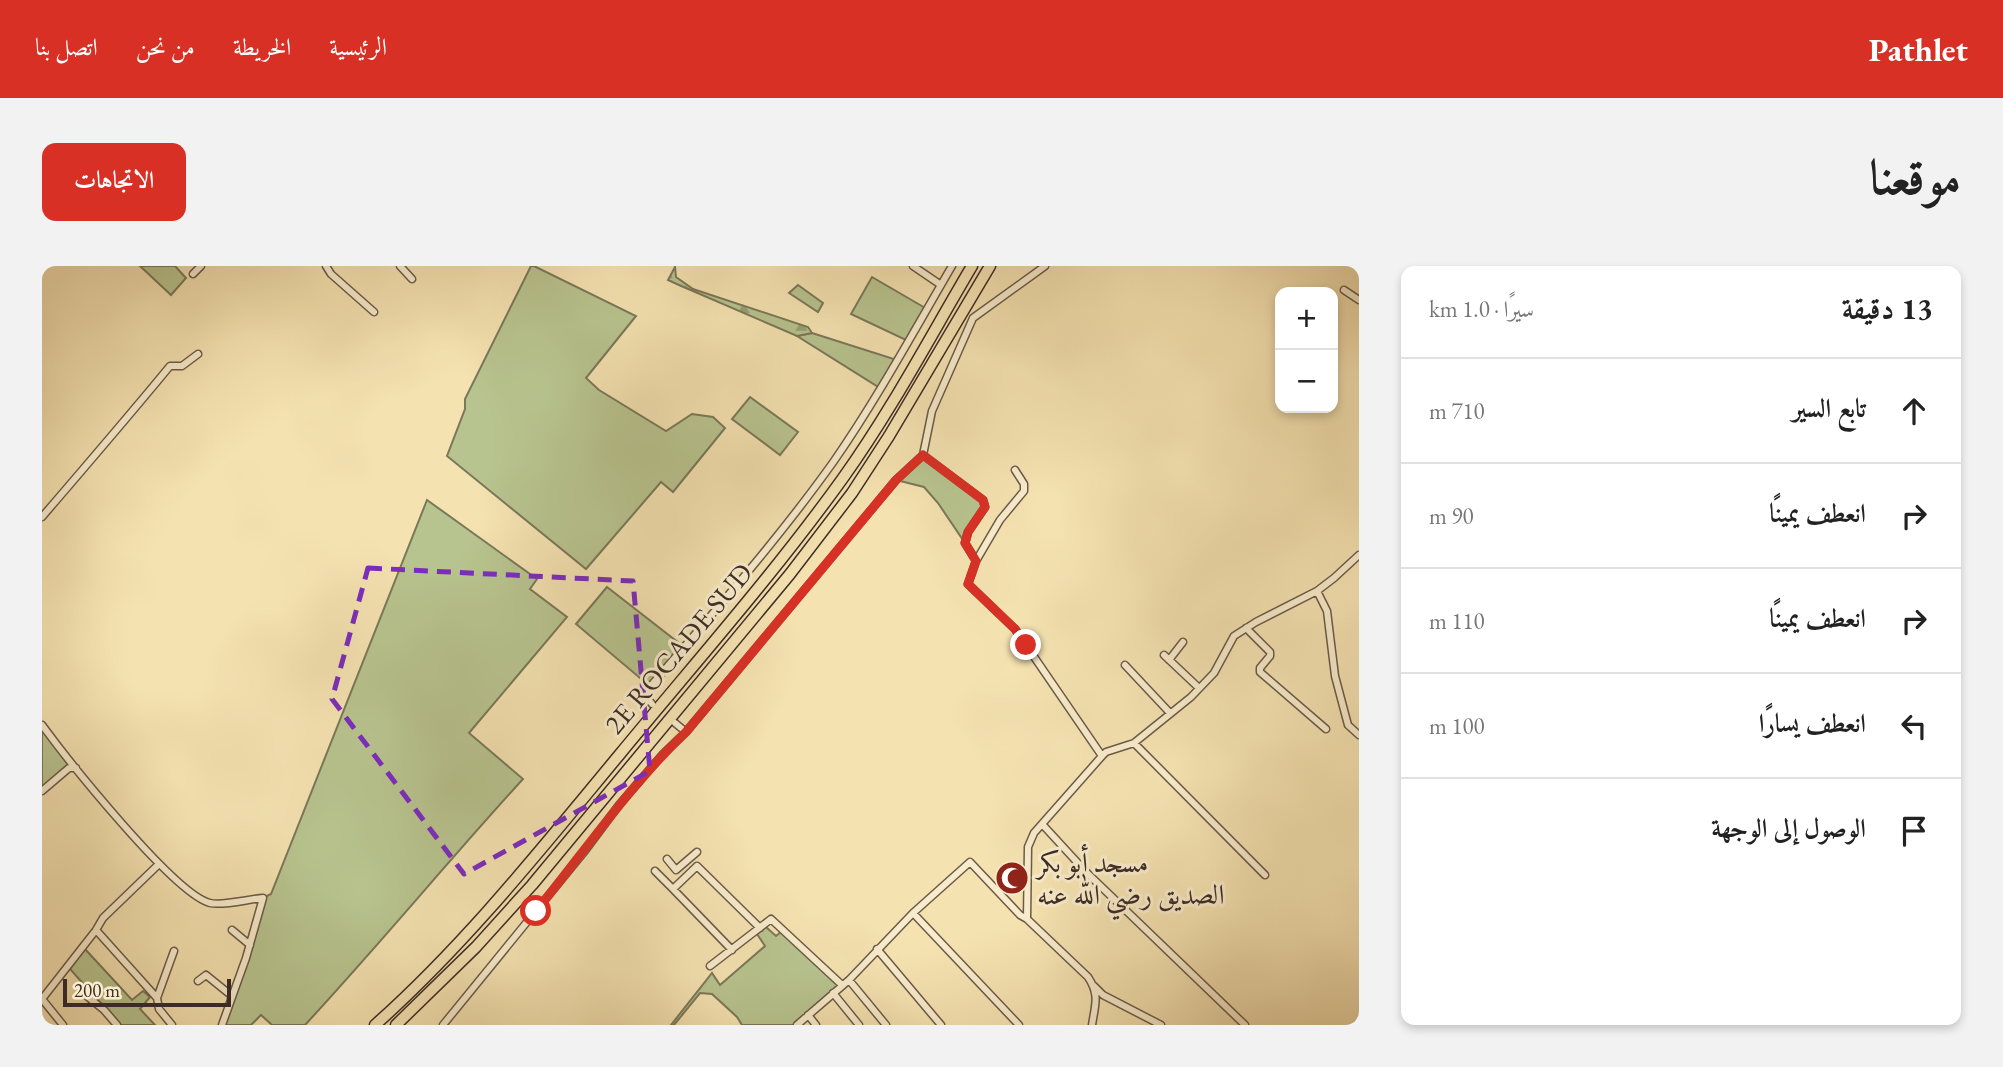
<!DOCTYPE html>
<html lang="ar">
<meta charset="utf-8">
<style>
:root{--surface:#fff;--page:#f2f2f2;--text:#222;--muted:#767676;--line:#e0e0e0;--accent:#d93025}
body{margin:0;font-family:"EB Garamond",Amiri,serif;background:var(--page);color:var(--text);direction:rtl}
.controls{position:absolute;right:21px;top:21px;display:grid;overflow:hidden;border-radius:14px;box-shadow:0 4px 10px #0003}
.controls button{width:63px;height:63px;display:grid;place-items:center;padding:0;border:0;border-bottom:2px solid var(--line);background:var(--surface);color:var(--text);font:35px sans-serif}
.scale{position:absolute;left:21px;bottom:18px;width:168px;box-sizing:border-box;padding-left:7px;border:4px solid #3d2c26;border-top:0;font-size:19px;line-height:24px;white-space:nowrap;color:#3d2c26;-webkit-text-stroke:5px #f8eccc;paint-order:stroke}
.stop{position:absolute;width:21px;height:21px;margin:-16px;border:5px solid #d93025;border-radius:50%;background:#fff}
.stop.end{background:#d93025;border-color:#fff;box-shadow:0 2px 7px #0008}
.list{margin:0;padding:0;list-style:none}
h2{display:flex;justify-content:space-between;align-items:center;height:91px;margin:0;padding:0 28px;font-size:30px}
h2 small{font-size:23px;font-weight:400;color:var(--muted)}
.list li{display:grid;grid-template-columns:46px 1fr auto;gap:21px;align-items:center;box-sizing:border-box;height:105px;padding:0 28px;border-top:2px solid var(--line)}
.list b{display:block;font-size:26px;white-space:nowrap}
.list em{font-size:23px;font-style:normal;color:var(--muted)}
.icon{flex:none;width:38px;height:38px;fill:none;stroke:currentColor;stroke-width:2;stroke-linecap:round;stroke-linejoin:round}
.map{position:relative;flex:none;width:1317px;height:759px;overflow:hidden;direction:ltr;border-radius:14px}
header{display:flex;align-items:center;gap:42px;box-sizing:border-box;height:98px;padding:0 35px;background:var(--accent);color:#fff}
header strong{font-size:33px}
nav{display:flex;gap:38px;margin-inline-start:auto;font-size:24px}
.intro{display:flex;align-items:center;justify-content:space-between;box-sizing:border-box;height:168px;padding:0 42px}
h1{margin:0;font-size:49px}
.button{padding:18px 32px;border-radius:14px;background:var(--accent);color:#fff;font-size:24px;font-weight:700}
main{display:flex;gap:42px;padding:0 42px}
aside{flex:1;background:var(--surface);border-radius:14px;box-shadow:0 4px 10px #0003}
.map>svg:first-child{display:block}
.grass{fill:#b8c48f;stroke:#7a785a;stroke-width:2}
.forest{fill:url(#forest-firs);stroke:#7a785a;stroke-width:2}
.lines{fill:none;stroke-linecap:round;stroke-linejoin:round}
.minor-casing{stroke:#6b5a49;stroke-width:9}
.motorway-casing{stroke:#3d2c26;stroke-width:13}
.minor{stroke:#f8eccc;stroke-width:6}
.motorway{stroke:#f5e2b1;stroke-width:10}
.route{stroke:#d93025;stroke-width:9}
.marked{fill:none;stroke:#7b2cbf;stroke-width:5;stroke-dasharray:14 9;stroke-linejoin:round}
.labels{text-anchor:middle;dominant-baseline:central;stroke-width:6;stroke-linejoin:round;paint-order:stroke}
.street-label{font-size:28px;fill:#3d2c26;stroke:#f8eccc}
.poi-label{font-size:28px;fill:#3d2c26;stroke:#f8eccc;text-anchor:start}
</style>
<header>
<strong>Pathlet</strong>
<nav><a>الرئيسية</a><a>الخريطة</a><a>من نحن</a><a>اتصل بنا</a></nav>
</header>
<div class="intro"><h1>موقعنا</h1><a class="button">الاتجاهات</a></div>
<main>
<aside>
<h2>13 دقيقة<small>سيرًا · 1.0 km</small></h2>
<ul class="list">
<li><svg class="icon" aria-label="ahead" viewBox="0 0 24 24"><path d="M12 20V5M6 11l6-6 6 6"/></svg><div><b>تابع السير</b></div><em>710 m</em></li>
<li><svg class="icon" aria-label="right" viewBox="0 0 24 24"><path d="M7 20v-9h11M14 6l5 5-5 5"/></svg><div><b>انعطف يمينًا</b></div><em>90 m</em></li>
<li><svg class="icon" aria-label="right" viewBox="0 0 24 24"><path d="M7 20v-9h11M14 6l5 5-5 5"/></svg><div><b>انعطف يمينًا</b></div><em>110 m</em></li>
<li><svg class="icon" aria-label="left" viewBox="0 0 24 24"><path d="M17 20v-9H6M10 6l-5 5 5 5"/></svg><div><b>انعطف يسارًا</b></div><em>100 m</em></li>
<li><svg class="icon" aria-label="arrive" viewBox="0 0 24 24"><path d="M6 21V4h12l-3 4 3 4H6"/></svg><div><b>الوصول إلى الوجهة</b></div></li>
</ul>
</aside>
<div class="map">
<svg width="1317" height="759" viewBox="0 0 1317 759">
<defs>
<pattern id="forest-firs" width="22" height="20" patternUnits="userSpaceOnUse" patternTransform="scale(1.75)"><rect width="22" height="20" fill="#b8c48f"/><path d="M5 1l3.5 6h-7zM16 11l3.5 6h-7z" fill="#979f75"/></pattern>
</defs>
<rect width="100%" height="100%" fill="#f5e2b1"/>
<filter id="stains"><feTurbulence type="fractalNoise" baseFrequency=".00286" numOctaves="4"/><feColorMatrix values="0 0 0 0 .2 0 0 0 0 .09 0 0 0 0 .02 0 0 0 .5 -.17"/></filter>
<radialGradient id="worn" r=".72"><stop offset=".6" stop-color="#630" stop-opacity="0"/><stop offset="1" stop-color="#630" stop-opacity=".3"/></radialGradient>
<path class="grass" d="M98 0H133L144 12 129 29Z
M489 0H492L594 50 544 112 557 124 624 165 650 148 671 151 683 162 631 226 619 216 544 303 405 190 423 143V133Z
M830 11 885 43 866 75 809 48Z
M756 19 781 37 776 46 747 27Z
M770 67 855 94 838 122 755 70Z
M708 131 756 166 738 189 690 153Z
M881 189 941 234 943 241 923 277 896 237 882 221 854 214Z
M385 234 495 313 488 323 525 351 427 467 481 513C407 594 338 678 263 759H230L219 749 209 759H180L221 632 229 628Z
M565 321 642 381 607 422 606 433 600 434 604 417 534 358Z
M0 459 34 502H27L0 525Z
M724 661 734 670 741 664 800 719 755 759H700L695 751 670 728 658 727 632 759H629L670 707 678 719 723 680 715 668Z
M43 683 90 734 101 725 108 731 98 743 113 759H78L28 703Z"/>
<path class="forest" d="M633 1 634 11 651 23 766 61 770 67 755 70 637 19 626 14Z"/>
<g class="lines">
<defs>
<path id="minor" d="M284 0 289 8 332 46
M358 0 370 13
M871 0 899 19
M1003 0 931 52 890 145 881 189 941 234 943 241 926 266 923 277 934 295 926 318 973 363 1060 490
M151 8 159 0
M1302 24 1317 34
M0 251C43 201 86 151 128 100H140L156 88
M934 295 958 254 982 225V218L973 204
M1275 325 1285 345 1293 410 1306 459 1317 469
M1204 362 1228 386V390L1218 402V406L1284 463
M1122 389 1157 422
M1127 394 1141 376
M1083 399 1128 447
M610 438 606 433 607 422C670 348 735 275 792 195 835 133 872 65 910 0
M633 457 644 466
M0 459C25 493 132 628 168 637 181 640 207 633 221 632L204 692 180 759
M1092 477 1223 609
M0 525 27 502H34
M1000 558 1045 607 1203 759
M625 593 634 604 655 586
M613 605 631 623
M871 647 977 759
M54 664 115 732 117 743 130 759
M190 664 208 679
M835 683 899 759
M690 684 631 623 655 600 718 662
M668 700 729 653 800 719
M807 714 844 759
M156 715 164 709 190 730
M1052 720 1061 729 1119 759
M791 727 817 759
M46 731 62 744 75 759
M115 732 132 685
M0 733 54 664 61 652 117 598
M0 733 21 759
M766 749 774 759
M401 759 542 586 577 539 621 488 644 466 854 214 881 189
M755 759 807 714 871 647 928 596 978 649 985 653
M1050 759C1053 739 1058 729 1046 711L985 653 986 581 992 567 1060 490 1064 486 1092 477 1149 431 1172 407 1192 370 1214 356 1275 325 1292 312 1317 289
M1315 759H1316"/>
<path id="motorway" d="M333 759C424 678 500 582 578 488 653 397 732 308 801 212 849 145 888 71 930 0
M354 759 434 681 490 619 748 308 810 227 847 170 948 0"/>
</defs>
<use href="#minor" class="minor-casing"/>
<use href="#motorway" class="motorway-casing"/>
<use href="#minor" class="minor"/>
<use href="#motorway" class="motorway"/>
</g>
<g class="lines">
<path class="route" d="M494 645C543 585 587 520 644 466L854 214 881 189 941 234 943 241 926 266 923 277 934 295 926 318 973 363 984 379"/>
</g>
<path class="marked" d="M326 302 591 315 608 505 422 608 290 433Z"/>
<defs>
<symbol id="mosque-disc" viewBox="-11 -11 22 22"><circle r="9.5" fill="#8f2418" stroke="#f8eccc"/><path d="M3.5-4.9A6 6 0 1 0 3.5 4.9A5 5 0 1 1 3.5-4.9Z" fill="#fff"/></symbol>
</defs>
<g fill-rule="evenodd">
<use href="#mosque-disc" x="951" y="593" width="38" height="38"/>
</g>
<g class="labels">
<g class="street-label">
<text transform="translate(636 382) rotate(-50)">2E ROCADE SUD</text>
</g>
<g class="poi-label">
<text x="995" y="596">مسجد أبو بكر<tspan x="995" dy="32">الصديق رضي الله عنه</tspan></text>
</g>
</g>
<rect width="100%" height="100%" filter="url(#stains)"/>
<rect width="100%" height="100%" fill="url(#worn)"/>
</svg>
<div class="controls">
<button>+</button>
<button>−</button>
</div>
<div class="scale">200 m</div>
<div class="stop" style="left:494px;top:645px"></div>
<div class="stop end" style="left:984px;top:379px"></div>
</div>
</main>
